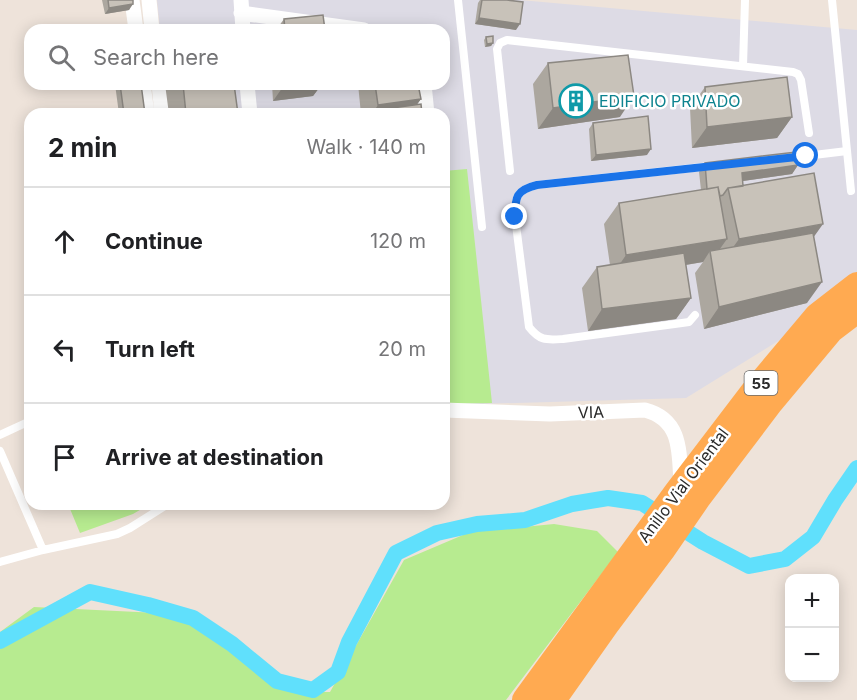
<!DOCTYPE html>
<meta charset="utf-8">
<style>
:root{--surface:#fff;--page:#f2f2f2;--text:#202124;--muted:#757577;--line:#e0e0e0}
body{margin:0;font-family:Inter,sans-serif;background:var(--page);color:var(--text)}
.controls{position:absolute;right:18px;bottom:18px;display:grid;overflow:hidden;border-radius:12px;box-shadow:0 3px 15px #0003}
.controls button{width:54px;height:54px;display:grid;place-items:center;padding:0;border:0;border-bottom:2px solid var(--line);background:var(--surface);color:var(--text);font:30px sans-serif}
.stop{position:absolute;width:18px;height:18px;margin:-14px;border:4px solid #1a73e8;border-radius:50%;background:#fff}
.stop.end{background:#1a73e8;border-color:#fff;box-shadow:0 2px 6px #0008}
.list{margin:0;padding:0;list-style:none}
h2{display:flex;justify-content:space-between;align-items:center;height:78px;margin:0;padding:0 24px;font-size:26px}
h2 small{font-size:20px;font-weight:400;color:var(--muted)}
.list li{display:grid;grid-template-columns:39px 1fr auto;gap:18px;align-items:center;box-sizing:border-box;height:108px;padding:0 24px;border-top:2px solid var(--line)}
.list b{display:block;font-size:22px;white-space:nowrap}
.list em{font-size:20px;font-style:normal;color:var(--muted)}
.icon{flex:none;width:33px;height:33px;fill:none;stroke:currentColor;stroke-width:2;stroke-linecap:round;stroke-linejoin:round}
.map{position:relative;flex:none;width:857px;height:700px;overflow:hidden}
.search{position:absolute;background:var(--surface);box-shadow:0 3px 15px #0003;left:24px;top:24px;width:426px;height:66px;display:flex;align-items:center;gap:15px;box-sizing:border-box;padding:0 21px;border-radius:18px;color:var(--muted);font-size:22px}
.panel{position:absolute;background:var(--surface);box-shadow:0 3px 15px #0003;left:24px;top:108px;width:426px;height:402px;border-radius:18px}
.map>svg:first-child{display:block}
.industrial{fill:#dddbe5}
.green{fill:#b7eb90}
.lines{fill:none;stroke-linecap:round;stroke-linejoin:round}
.canal{stroke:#60e0fc;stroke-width:16}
.service{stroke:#fff;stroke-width:8}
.minor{stroke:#fff;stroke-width:15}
.trunk{stroke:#ffaa51;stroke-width:26}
.wall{fill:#aca79f}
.shaded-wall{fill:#8c8882}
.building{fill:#c8c2b9;stroke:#8c8882;stroke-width:1.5}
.route{stroke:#1a73e8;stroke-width:8}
.labels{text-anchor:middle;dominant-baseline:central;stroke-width:5;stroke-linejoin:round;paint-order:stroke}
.shield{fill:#fff;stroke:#6a6a6a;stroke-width:1.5}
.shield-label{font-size:15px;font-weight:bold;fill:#2a2a2a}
.culture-label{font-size:16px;fill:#0d838f;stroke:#fff;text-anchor:start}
.street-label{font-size:16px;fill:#2a2a2a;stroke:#fff}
</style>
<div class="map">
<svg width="857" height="700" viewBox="0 0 857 700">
<rect width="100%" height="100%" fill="#eee3da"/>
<path class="industrial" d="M157 0H520L857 30V292L686 398 444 405V114H168L165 84H444V30H160Z"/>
<path class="green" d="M467 169 492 403 444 404V171Z
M68 504H150L133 514 80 533Z
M554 524 597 531 618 552 506 700H0V632L34 607 179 614 290 692H330L404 560 470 532Z"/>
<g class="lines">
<path class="canal" d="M0 641 90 592 148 605 193 618 232 644 277 681 313 690 338 672 349 642 396 553 437 533 477 524 525 520 572 504 608 498 642 503 703 542 749 566 785 559 813 537 835 500 857 468"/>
<path class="service" d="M458 0 482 227
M832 0 851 191
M743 66 745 0
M789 158 847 151
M510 171 497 49 500 43 507 40 793 72 798 74 801 80 809 133
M695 315 689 322 682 323 563 339C546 340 540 341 529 327L515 217C515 197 516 190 537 185L711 166
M0 435 30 421
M0 451 43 550
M0 562 43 550 117 534 130 528 168 504"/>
<path class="minor" d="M132 0 136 30
M149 0 152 30
M241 0 243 30
M241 13 364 30
M143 84 147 114
M159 84 162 114
M247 84 250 114
M424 84 427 114
M444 410 550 414 645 410C683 420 679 454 681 486"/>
<path class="trunk" d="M525 700 677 492 754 391 817 316 857 285
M553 700 606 625 663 549 698 498 770 403 831 330 857 310"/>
</g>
<path class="wall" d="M102 0H133L129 10 105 14Z
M480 0H507L516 30 475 24 478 3Z
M284 19 325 30H276Z
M486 37 493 43 491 46 485 47 484 40Z
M548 63 620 117 538 129 533 84Z
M115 84H141L145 114H119Z
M165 84H234L238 114H169Z
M272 84H322L313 96 273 101Z
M358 84H418L421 99 416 105 422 114H361Z
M705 87 792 117 777 138 692 148 690 108Z
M593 123 647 155 591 161 589 129Z
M705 163 798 165 792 174 743 181V186L813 237 807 303 704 329 695 273 703 262 686 265 691 298 676 319 588 331 582 288 597 267 610 265 604 224 619 203 701 190 699 172Z"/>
<path class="shaded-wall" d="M133 4 129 10 105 14 109 8Z
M479 18 520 24 516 30 475 24Z
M493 43 491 46 485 47 487 44Z
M285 84H322L313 96 273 101Z
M634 96 620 117 538 129 553 108Z
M421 99 410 114 378 110 375 114H372L378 105Z
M792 117 777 138 692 148 707 127Z
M651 149 647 155 591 161 596 155Z
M798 165 792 174 736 182 742 173Z
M823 224 808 245 724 260 739 239Z
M727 239 712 260 710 251 703 262 611 277 626 255Z
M822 282 807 303 704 329 719 307Z
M691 298 676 319 588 331 602 309Z"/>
<path class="building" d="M108 0H133V4L109 8Z
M482 0H507L523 2 520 24 479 18Z
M323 15 325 30H285L284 19Z
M493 36V43L487 44 486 37Z
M628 55 634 96 553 108 548 63Z
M787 77 792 117 707 127 705 87Z
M120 84H141L145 114H124Z
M183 84H234L238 114H186Z
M375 84H418L421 99 378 105Z
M421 104 422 114H378V110Z
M332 109 333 114H291V112Z
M648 116 651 149 596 155 593 123Z
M796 152 798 165 742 173 743 186 728 188 723 195 720 196 718 187 707 189 705 163Z
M814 173 823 224 739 239 728 188Z
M718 187 727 239 626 255 619 203Z
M813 233 822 282 719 307 710 251Z
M684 253 691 298 602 309 597 267Z"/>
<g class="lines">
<path class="route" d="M515 217C515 197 516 190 537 185L806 156"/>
</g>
<defs>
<symbol id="building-ring" viewBox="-11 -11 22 22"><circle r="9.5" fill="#fff" stroke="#0f9aa8" stroke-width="1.5"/><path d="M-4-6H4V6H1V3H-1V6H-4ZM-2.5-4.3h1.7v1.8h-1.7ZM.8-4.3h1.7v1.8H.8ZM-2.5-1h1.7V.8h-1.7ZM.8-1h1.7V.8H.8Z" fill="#0f9aa8"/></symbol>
</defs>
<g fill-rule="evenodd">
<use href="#building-ring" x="557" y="82" width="38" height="38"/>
</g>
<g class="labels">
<rect class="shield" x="744.5" y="371" width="33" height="24" rx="4.5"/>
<g class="shield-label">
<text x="761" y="383">55</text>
</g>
<g class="culture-label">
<text x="599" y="101">EDIFICIO PRIVADO</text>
</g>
<g class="street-label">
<text transform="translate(591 412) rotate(-2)">VIA</text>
<text transform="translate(683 485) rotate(-53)">Anillo Vial Oriental</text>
</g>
</g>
</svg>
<div class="controls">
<button>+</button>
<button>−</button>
</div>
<div class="stop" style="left:806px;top:156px"></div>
<div class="stop end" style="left:515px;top:217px"></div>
<div class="search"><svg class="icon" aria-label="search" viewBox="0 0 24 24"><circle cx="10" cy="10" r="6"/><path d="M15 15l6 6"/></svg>Search here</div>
<section class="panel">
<h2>2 min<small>Walk · 140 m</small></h2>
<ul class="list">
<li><svg class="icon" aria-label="ahead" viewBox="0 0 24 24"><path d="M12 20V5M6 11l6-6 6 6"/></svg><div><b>Continue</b></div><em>120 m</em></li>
<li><svg class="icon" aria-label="left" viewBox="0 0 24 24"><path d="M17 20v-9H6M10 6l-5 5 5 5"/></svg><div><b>Turn left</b></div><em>20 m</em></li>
<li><svg class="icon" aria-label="arrive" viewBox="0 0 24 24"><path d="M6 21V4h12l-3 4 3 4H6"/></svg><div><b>Arrive at destination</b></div></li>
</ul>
</section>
</div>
